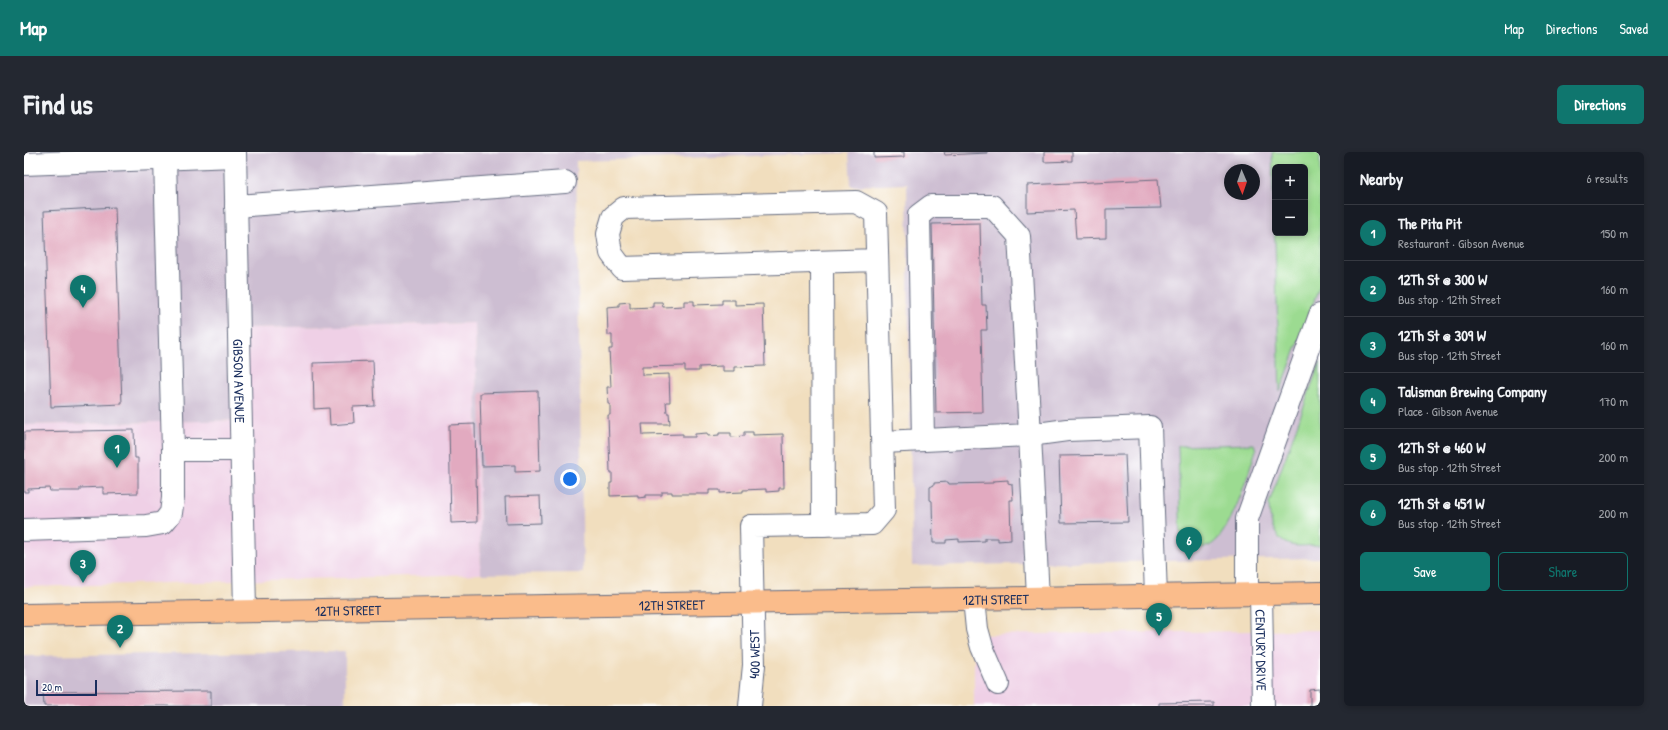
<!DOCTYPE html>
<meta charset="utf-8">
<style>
:root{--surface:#171b24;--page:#242831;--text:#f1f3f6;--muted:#9ea1a6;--line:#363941;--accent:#0f766e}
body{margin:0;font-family:"Patrick Hand",sans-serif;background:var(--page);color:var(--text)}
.controls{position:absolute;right:12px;top:12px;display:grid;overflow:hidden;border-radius:6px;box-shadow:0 2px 6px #0003}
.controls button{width:36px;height:36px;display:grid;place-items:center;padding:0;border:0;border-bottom:1px solid var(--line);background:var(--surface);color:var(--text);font:20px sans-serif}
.compass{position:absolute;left:1200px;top:12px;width:36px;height:36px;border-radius:50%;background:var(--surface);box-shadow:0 2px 6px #0003;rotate:178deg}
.scale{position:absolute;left:12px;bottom:10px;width:61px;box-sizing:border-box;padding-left:4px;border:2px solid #1b2f5e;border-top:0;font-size:11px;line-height:14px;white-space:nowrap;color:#1b2f5e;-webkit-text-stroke:3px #fff;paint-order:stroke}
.you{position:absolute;left:546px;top:327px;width:14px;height:14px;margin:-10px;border:3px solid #fff;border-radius:50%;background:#1a73e8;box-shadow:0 0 0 6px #1a73e833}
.badge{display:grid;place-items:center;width:26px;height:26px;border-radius:50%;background:var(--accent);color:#fff;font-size:13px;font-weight:700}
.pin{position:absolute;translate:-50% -33px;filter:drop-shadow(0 1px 2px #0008)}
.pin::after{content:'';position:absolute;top:21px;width:14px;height:12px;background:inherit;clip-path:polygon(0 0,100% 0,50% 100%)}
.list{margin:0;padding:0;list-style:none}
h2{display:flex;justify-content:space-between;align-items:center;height:52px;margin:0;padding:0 16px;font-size:17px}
h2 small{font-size:13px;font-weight:400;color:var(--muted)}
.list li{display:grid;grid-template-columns:26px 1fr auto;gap:12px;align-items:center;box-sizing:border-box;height:56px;padding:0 16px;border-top:1px solid var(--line)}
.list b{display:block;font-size:15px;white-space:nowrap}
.list p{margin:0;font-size:13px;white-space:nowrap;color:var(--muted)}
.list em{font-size:13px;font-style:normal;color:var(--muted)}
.actions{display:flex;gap:8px;padding:12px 16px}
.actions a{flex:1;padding:9px 0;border:1px solid var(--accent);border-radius:6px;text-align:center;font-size:14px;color:var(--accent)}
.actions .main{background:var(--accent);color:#fff}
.map{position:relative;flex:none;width:1296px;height:554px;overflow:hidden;border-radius:6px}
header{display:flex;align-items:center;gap:24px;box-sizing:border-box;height:56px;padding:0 20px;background:var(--accent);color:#fff}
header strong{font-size:19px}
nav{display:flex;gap:22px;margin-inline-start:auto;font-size:14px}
.intro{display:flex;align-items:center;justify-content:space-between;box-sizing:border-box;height:96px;padding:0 24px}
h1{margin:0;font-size:28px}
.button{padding:10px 18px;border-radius:6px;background:var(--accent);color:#fff;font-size:14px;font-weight:700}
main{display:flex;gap:24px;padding:0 24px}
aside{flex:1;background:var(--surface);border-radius:6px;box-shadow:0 2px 6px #0003}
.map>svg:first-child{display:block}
.built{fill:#efd0e6}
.industrial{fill:#cdbed2;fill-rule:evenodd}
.green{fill:#9cdb91;stroke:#5c8578;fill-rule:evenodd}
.building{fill:#e2aac0}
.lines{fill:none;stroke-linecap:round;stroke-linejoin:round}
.minor-casing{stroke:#666c80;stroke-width:24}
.major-casing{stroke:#666c80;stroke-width:24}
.minor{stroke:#fff;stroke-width:22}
.major{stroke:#fabc8b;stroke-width:22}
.labels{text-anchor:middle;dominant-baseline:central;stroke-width:4;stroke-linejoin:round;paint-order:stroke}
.street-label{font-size:14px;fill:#1b2f5e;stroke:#fff}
</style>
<header>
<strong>Map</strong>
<nav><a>Map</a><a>Directions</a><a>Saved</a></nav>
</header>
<div class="intro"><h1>Find us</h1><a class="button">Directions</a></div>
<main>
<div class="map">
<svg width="1296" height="554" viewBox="0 0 1296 554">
<rect width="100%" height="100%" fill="#fff"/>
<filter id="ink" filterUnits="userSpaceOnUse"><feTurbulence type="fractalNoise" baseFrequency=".025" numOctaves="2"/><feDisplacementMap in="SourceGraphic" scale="8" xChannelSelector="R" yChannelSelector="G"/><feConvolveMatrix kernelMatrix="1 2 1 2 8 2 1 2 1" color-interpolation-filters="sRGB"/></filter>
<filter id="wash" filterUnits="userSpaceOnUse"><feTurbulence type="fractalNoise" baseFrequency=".012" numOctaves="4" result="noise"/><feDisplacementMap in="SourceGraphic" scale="16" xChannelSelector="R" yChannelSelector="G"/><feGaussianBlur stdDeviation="0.9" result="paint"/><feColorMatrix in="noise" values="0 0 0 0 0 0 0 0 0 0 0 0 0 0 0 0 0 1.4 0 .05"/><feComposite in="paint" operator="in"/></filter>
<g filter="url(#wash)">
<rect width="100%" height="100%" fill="#f1debe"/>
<path class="built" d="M451 171 457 422 0 435V273L221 268 222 176Z
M1296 478V554H950V483Z"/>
<path class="industrial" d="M0 0H1296V406L888 414 883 32 827 34 825 1 552 9 559 421 457 422 451 171 222 176V268L0 273ZM1251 15H1281V81H1251ZM1206 18H1230V42H1206Z
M321 499V554H0V504Z"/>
<path class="green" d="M1248 0H1296V133L1256 240ZM1251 15H1281V81H1251Z
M1296 210V393C1287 393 1276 395 1267 393 1249 389 1245 366 1245 351Z
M1230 292 1232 298C1225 319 1205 390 1182 395 1174 397 1165 396 1157 396L1154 294Z"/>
<g id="blocks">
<path class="building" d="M850 0H880V5L850 6Z
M920 0H963V1L921 3Z
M1020 0H1048V9L1020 10Z
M1134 27 1137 56 1082 57V86L1052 87 1050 58 1003 60V33Z
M91 55 98 252 27 255 20 59Z
M956 71 958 153H962L963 178H957L959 260 912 261 908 72Z
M698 148H711V153L739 152 741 214 710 215V219H699V214L675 215V219H661V214L618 215V223L645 222 646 250H642L643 261H645L646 272H618L619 283 659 282V285H671V282L683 281 684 284 695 283V281H707V285L720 284V280H729V283L759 282 760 336H755V339L742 340V337L719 338V340L696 341V338H685V342H648V340H638V343H622V345L614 346V343L586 344V331H588V320H586L584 263H586V252H584L583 235H587L585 197H588V183H584L583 155 595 154V151L606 150V156L629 155V150H638L639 155 660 154V149H670V153L698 152Z
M349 209 351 254 329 255 330 271 306 273 305 256 290 257 289 211Z
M514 239 516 319 491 320V313L458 314 456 241Z
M451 272 453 370 427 371 425 273Z
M110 278 111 306H114V341L79 342V335L56 336V339H26L25 336 4 337V340H0V280Z
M1101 303 1104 370 1037 371 1035 304Z
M984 328V331L988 332 989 348H986L987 388 974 389V386H961V389L935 390V387L922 388V391H909L908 349 906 348V335L910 333V331L924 330 925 332 969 331V329Z
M516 344 517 371 482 372 481 345Z
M1296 537V554H1286V538Z
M187 539V554H20L19 540Z
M1190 550V554H1135V551Z"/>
</g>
</g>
<g filter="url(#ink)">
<use href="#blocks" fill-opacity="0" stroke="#666c80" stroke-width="1"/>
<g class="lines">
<defs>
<g id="minor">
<path id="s1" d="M211 0 221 458"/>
<path d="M0 12 211 4"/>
<path d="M212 54 541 30"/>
<path d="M798 110 799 373"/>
<path d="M859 290 1006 283 995 84 968 54H907L895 63 899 288"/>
<path d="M149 298H217"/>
<path d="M0 378 122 374 139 371 147 361 149 346V298L141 7"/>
<path d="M1223 442V367L1296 163"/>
<path id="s2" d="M1237 442 1239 554"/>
<path d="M1014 446 1006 283 1043 278 1126 275 1132 444"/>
<path d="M950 447 953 477 958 495 974 532"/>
<path id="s3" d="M726 554 730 513 727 374 848 372 860 358 852 61 832 50 600 56 589 65 584 82 587 101 598 116 853 108"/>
</g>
<g id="major">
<path id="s4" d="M0 463 1296 441"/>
</g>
</defs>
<use href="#minor" class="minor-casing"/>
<use href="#major" class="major-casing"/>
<use href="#minor" class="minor"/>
<use href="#major" class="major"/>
</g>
</g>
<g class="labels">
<g class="street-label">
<text stroke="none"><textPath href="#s1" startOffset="229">GIBSON AVENUE</textPath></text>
<text stroke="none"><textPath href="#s4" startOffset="972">12TH STREET</textPath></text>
<text stroke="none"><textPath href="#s4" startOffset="648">12TH STREET</textPath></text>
<text stroke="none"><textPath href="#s4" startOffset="324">12TH STREET</textPath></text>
<text stroke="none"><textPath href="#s2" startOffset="56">CENTURY DRIVE</textPath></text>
<text stroke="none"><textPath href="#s3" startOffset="52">400 WEST</textPath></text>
</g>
</g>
</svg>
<div class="controls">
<button>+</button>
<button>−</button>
</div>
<svg class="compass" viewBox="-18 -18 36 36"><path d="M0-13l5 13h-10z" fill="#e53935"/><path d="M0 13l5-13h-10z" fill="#9ea1a6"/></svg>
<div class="scale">20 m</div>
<div class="you"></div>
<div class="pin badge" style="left:93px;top:316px">1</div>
<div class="pin badge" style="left:96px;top:496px">2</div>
<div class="pin badge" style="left:59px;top:431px">3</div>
<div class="pin badge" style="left:59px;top:156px">4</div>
<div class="pin badge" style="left:1135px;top:484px">5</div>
<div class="pin badge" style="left:1165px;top:408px">6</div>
</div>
<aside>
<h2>Nearby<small>6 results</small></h2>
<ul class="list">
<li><span class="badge">1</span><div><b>The Pita Pit</b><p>Restaurant · Gibson Avenue</p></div><em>150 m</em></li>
<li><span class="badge">2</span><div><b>12Th St @ 300 W</b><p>Bus stop · 12th Street</p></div><em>160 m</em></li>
<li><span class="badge">3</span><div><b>12Th St @ 309 W</b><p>Bus stop · 12th Street</p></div><em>160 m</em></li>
<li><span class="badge">4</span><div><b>Talisman Brewing Company</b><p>Place · Gibson Avenue</p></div><em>170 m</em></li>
<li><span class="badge">5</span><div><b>12Th St @ 460 W</b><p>Bus stop · 12th Street</p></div><em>200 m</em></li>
<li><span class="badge">6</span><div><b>12Th St @ 451 W</b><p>Bus stop · 12th Street</p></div><em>200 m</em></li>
</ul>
<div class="actions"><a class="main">Save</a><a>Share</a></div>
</aside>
</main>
